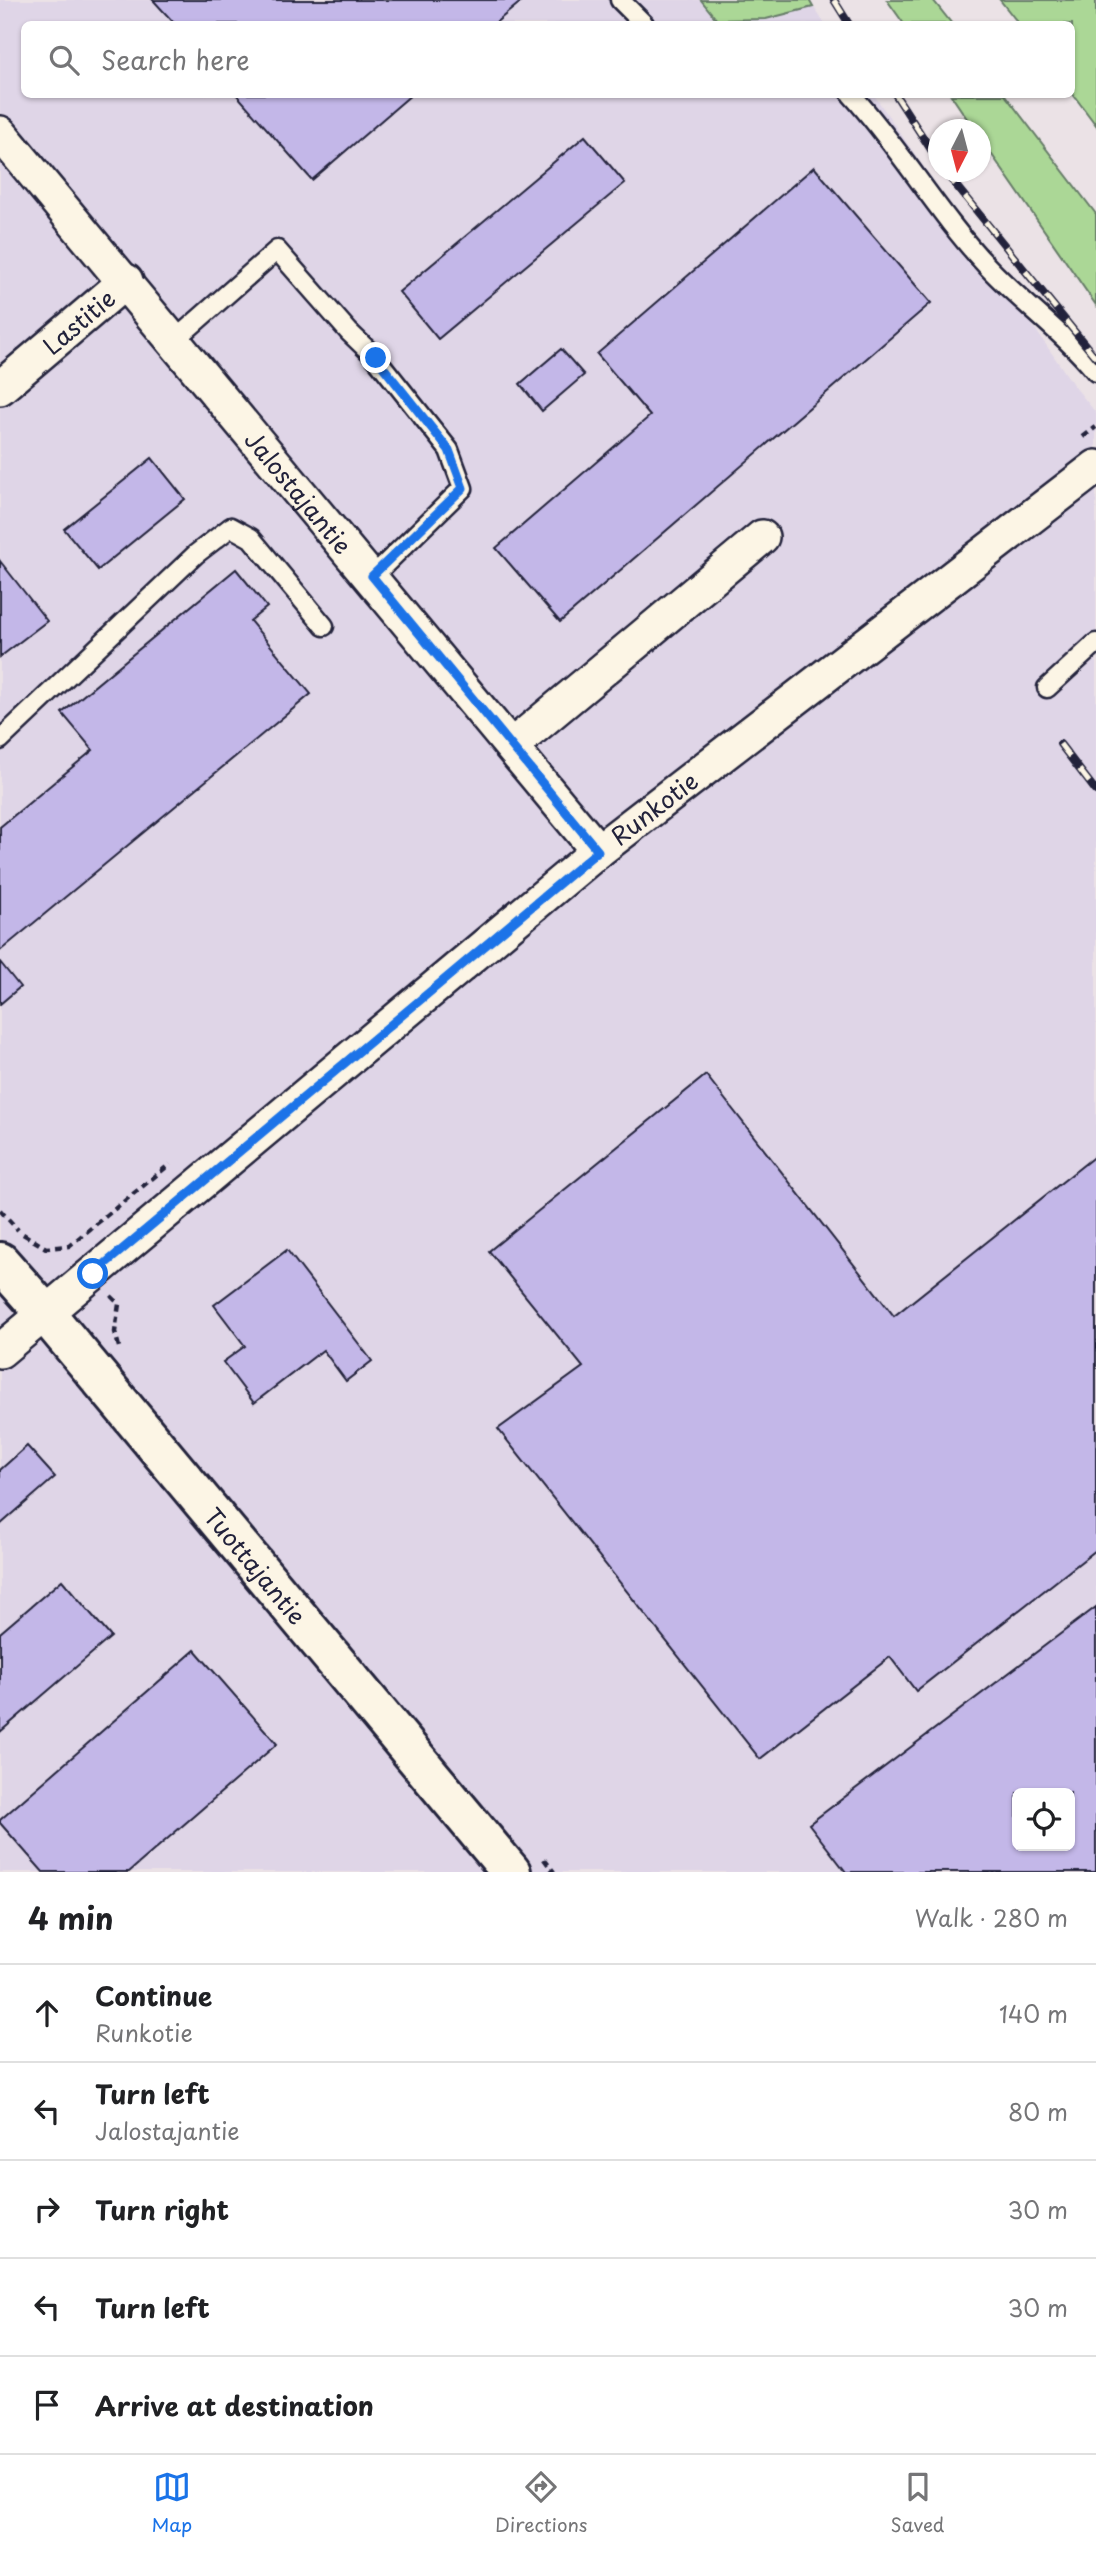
<!DOCTYPE html>
<meta charset="utf-8">
<style>
:root{--surface:#fff;--page:#f6f6f6;--text:#202124;--muted:#757577;--line:#e0e0e0;--accent:#1a73e8}
body{margin:0;font-family:"Playpen Sans",sans-serif;background:var(--page);color:var(--text)}
.controls{position:absolute;right:21px;bottom:21px;display:grid;overflow:hidden;border-radius:10px;box-shadow:0 2px 5px #0004}
.controls button{width:63px;height:63px;display:grid;place-items:center;padding:0;border:0;border-bottom:2px solid var(--line);background:var(--surface);color:var(--text);font:35px sans-serif}
.compass{position:absolute;left:928px;top:119px;width:63px;height:63px;border-radius:50%;background:var(--surface);box-shadow:0 2px 5px #0004;rotate:186deg}
.stop{position:absolute;width:21px;height:21px;margin:-16px;border:5px solid #1a73e8;border-radius:50%;background:#fff}
.stop.end{background:#1a73e8;border-color:#fff;box-shadow:0 2px 7px #0008}
.list{margin:0;padding:0;list-style:none}
h2{display:flex;justify-content:space-between;align-items:center;height:91px;margin:0;padding:0 28px;font-size:30px}
h2 small{font-size:23px;font-weight:400;color:var(--muted)}
.list li{display:grid;grid-template-columns:46px 1fr auto;gap:21px;align-items:center;box-sizing:border-box;height:98px;padding:0 28px;border-top:2px solid var(--line)}
.list b{display:block;font-size:26px;white-space:nowrap}
.list p{margin:0;font-size:23px;white-space:nowrap;color:var(--muted)}
.list em{font-size:23px;font-style:normal;color:var(--muted)}
.icon{flex:none;width:38px;height:38px;fill:none;stroke:currentColor;stroke-width:2;stroke-linecap:round;stroke-linejoin:round}
.map{position:relative;flex:none;width:1096px;height:1872px;overflow:hidden}
.search{position:absolute;background:var(--surface);box-shadow:0 2px 5px #0004;left:21px;right:21px;top:21px;height:77px;display:flex;align-items:center;gap:18px;box-sizing:border-box;padding:0 24px;border-radius:10px;color:var(--muted);font-size:26px}
.sheet{height:581px;background:var(--surface)}
nav{display:flex;justify-content:space-around;align-items:center;box-sizing:border-box;height:98px;border-top:2px solid var(--line);background:var(--surface);font-size:19px;color:var(--muted)}
nav a{display:grid;justify-items:center;gap:4px}
nav .on{color:var(--accent)}
.map>svg:first-child{display:block}
.built{fill:#dfd5e7;fill-rule:evenodd}
.green{fill:#abd796;stroke:#667c68;stroke-width:2}
.building{fill:#c3b7e8;stroke:#22223b;stroke-width:2;fill-rule:evenodd}
.lines{fill:none;stroke-linecap:round;stroke-linejoin:round}
.lane-casing{stroke:#22223b;stroke-width:23}
.street-casing{stroke:#22223b;stroke-width:38}
.secondary-casing{stroke:#22223b;stroke-width:44}
.path{stroke:#22223b;stroke-width:4.5;stroke-dasharray:7 5;stroke-linecap:butt}
.lane{stroke:#fcf5e5;stroke-width:18}
.street{stroke:#fcf5e5;stroke-width:33}
.secondary{stroke:#fcf5e5;stroke-width:38}
.rail-casing{stroke:#22223b;stroke-width:8}
.rail{stroke:#fcf5e5;stroke-width:5;stroke-dasharray:16;stroke-linecap:butt}
.route{stroke:#1a73e8;stroke-width:9}
.labels{text-anchor:middle;dominant-baseline:central;stroke-width:5;stroke-linejoin:round;paint-order:stroke}
.street-label{font-size:24px;fill:#22223b;stroke:#fcf5e5}
</style>
<div class="map">
<svg width="1096" height="1872" viewBox="0 0 1096 1872">
<rect width="100%" height="100%" fill="#ebe2e6"/>
<filter id="ink" filterUnits="userSpaceOnUse"><feTurbulence type="fractalNoise" baseFrequency=".0143" numOctaves="2"/><feDisplacementMap in="SourceGraphic" scale="14" xChannelSelector="R" yChannelSelector="G"/><feConvolveMatrix kernelMatrix="1 2 1 2 8 2 1 2 1" color-interpolation-filters="sRGB"/></filter>
<g filter="url(#ink)">
<path class="built" d="M0 0H809L825 24H24V94L874 95 1075 387 1096 413V1872H0ZM1017 1793H1070V1846H1017Z"/>
<path class="green" d="M701 0H809L813 7 766 19 717 20Z
M887 0H933L952 24H904Z
M1000 0H1096V125L1072 93V24H1019Z
M951 95H1005L1096 214V305L981 139V130L974 129Z"/>
<path class="building" d="M153 0H523L494 24H175Z
M236 94H412L312 180Z
M585 136 625 183 438 339 399 292Z
M814 167 931 303 560 622 496 548 650 416 597 354Z
M561 349 584 375 542 411 520 384Z
M152 458 185 499 98 570 64 529Z
M0 561 47 621 0 657Z
M236 569 267 607 250 621 311 694 0 951V827L93 750 62 713Z
M0 962 20 987 0 1004Z
M706 1075 894 1316 1096 1155V1550L916 1691 890 1657 760 1759 498 1429 583 1367 489 1251Z
M287 1250 372 1361 346 1381 323 1350 254 1403 223 1362 245 1346 214 1305Z
M27 1446 55 1477 0 1525V1470Z
M62 1580 111 1637 0 1732V1633Z
M1096 1607V1872H846L809 1824ZM1017 1793H1070V1846H1017Z
M195 1650 277 1744 129 1872H43L0 1823V1820Z"/>
<g class="lines">
<defs>
<path id="lane" d="M620 0 644 24
M851 94C901 149 937 213 988 267 1022 303 1064 333 1096 372
M175 340 277 250 349 332 376 358 449 450 463 488 372 577
M1047 688 1096 643
M0 740 196 554 231 527 251 538 324 626"/>
<g id="street">
<path id="s1" d="M0 133 598 851"/>
<path id="s2" d="M0 388 126 281"/>
<path d="M513 745 762 537"/>
<path id="s3" d="M0 1351 598 851 1096 467"/>
</g>
<g id="secondary">
<path id="s4" d="M0 1262 46 1314 511 1872"/>
</g>
</defs>
<use href="#lane" class="lane-casing"/>
<use href="#street" class="street-casing"/>
<use href="#secondary" class="secondary-casing"/>
<path class="path" d="M1083 437 1096 427
M0 1210 18 1230
M23 1234 46 1248 69 1246 170 1164
M111 1296 119 1304 115 1332 119 1347
M544 1859 554 1872"/>
<use href="#lane" class="lane"/>
<use href="#street" class="street"/>
<use href="#secondary" class="secondary"/>
<defs>
<path id="rail" d="M834 0 849 24
M895 94 939 162
M945 172 1096 358
M1060 744 1096 791"/>
</defs>
<use href="#rail" class="rail-casing"/>
<use href="#rail" class="rail"/>
</g>
</g>
<g class="lines" filter="url(#ink)">
<path class="route" d="M93 1274 598 851 372 576 463 488 449 450 376 358"/>
</g>
<g class="labels">
<g class="street-label">
<text stroke="none"><textPath href="#s2" startOffset="103">Lastitie</textPath></text>
<text stroke="none"><textPath href="#s1" startOffset="467">Jalostajantie</textPath></text>
<text stroke="none"><textPath href="#s3" startOffset="850">Runkotie</textPath></text>
<text stroke="none"><textPath href="#s4" startOffset="397">Tuottajantie</textPath></text>
</g>
</g>
</svg>
<div class="controls">
<button><svg class="icon" aria-label="locate" viewBox="0 0 24 24"><circle cx="12" cy="12" r="6"/><path d="M12 2v4M12 18v4M2 12h4M18 12h4"/></svg></button>
</div>
<svg class="compass" viewBox="-18 -18 36 36"><path d="M0-13l5 13h-10z" fill="#e53935"/><path d="M0 13l5-13h-10z" fill="#757577"/></svg>
<div class="stop" style="left:93px;top:1274px"></div>
<div class="stop end" style="left:376px;top:358px"></div>
<div class="search"><svg class="icon" aria-label="search" viewBox="0 0 24 24"><circle cx="10" cy="10" r="6"/><path d="M15 15l6 6"/></svg>Search here</div>
</div>
<section class="sheet">
<h2>4 min<small>Walk · 280 m</small></h2>
<ul class="list">
<li><svg class="icon" aria-label="ahead" viewBox="0 0 24 24"><path d="M12 20V5M6 11l6-6 6 6"/></svg><div><b>Continue</b><p>Runkotie</p></div><em>140 m</em></li>
<li><svg class="icon" aria-label="left" viewBox="0 0 24 24"><path d="M17 20v-9H6M10 6l-5 5 5 5"/></svg><div><b>Turn left</b><p>Jalostajantie</p></div><em>80 m</em></li>
<li><svg class="icon" aria-label="right" viewBox="0 0 24 24"><path d="M7 20v-9h11M14 6l5 5-5 5"/></svg><div><b>Turn right</b></div><em>30 m</em></li>
<li><svg class="icon" aria-label="left" viewBox="0 0 24 24"><path d="M17 20v-9H6M10 6l-5 5 5 5"/></svg><div><b>Turn left</b></div><em>30 m</em></li>
<li><svg class="icon" aria-label="arrive" viewBox="0 0 24 24"><path d="M6 21V4h12l-3 4 3 4H6"/></svg><div><b>Arrive at destination</b></div></li>
</ul>
</section>
<nav>
<a class="on"><svg class="icon" aria-label="map" viewBox="0 0 24 24"><path d="M3 6l6-2 6 2 6-2v14l-6 2-6-2-6 2zM9 4v14M15 6v14"/></svg>Map</a>
<a><svg class="icon" aria-label="directions" viewBox="0 0 24 24"><path d="M12 3l9 9-9 9-9-9zM9 14v-3h6M13 9l2 2-2 2"/></svg>Directions</a>
<a><svg class="icon" aria-label="saved" viewBox="0 0 24 24"><path d="M7 4h10v16l-5-4-5 4z"/></svg>Saved</a>
</nav>
